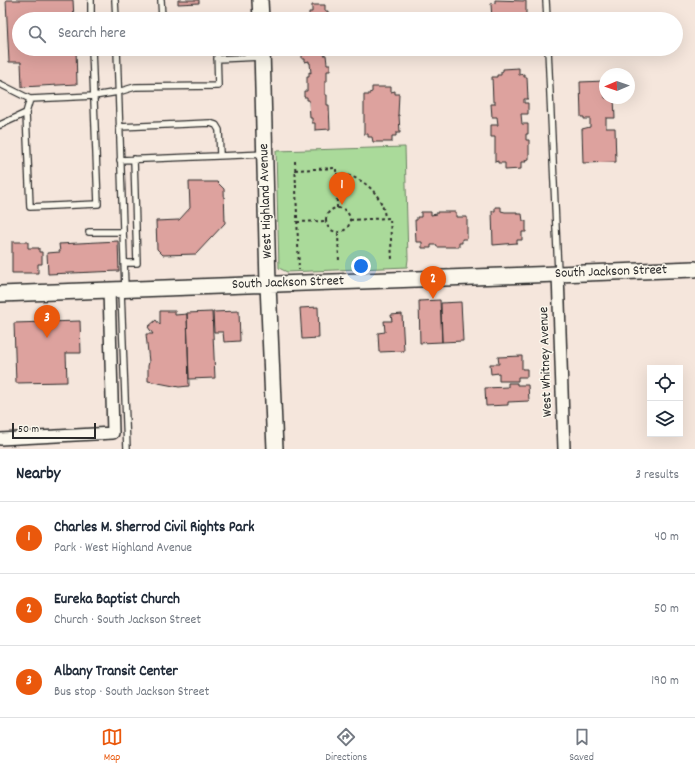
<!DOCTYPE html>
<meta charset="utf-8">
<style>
:root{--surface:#fff;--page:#f2f2f3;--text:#1f2937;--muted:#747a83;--line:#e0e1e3;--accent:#ea580c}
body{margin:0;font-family:Dekko,sans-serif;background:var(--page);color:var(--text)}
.controls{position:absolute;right:12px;bottom:12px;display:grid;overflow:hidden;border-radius:0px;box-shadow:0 4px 16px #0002}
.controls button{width:36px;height:36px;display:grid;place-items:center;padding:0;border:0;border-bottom:1px solid var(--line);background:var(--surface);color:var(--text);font:20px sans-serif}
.compass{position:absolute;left:599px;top:68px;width:36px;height:36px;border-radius:50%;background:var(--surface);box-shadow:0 4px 16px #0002;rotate:268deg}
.scale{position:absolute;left:12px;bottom:10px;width:84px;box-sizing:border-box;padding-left:4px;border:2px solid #2b2b2b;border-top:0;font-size:11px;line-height:14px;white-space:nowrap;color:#2b2b2b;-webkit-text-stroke:3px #fbf7ec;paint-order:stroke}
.you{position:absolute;left:361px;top:266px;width:14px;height:14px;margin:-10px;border:3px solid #fff;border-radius:50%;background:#1a73e8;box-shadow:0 0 0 6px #1a73e833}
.badge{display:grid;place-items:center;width:26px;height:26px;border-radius:50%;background:var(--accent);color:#fff;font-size:13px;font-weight:700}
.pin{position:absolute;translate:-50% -33px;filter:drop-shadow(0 1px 2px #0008)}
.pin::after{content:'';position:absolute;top:21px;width:14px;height:12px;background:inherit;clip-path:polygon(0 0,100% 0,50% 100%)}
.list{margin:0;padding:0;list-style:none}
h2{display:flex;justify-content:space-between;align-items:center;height:52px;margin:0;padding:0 16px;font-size:17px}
h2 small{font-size:13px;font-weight:400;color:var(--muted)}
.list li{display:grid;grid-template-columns:26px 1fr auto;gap:12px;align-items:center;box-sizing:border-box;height:72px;padding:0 16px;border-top:1px solid var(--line)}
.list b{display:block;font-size:15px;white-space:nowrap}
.list p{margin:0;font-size:13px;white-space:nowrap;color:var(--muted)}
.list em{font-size:13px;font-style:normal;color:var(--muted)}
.icon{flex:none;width:22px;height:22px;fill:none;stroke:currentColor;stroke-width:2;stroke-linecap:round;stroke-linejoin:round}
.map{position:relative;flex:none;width:695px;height:449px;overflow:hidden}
.search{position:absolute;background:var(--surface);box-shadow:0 4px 16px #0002;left:12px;right:12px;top:12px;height:44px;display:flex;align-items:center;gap:10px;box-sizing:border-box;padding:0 14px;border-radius:22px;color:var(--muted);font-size:15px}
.sheet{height:268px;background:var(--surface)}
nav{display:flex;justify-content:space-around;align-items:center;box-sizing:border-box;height:56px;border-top:1px solid var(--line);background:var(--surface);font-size:11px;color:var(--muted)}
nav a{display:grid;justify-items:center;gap:2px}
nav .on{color:var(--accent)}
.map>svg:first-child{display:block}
.green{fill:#aada9a;stroke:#6a8262}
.building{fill:#dda29e;stroke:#2b2b2b}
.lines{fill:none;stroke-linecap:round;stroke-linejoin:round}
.lane-casing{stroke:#2b2b2b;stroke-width:8}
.street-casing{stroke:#2b2b2b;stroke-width:14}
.secondary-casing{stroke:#2b2b2b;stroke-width:18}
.path{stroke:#2b2b2b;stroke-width:2;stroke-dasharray:3 3;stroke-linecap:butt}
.lane{stroke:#fbf7ec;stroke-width:5.5}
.street{stroke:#fbf7ec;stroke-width:11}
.secondary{stroke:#fbf7ec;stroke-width:15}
.labels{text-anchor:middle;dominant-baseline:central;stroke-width:3;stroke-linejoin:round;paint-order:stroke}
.street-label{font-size:14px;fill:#2b2b2b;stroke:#fbf7ec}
</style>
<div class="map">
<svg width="695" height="449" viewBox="0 0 695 449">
<rect width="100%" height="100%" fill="#f5e6dc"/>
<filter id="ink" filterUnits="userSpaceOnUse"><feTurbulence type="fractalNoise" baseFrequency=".025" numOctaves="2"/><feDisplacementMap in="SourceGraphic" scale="8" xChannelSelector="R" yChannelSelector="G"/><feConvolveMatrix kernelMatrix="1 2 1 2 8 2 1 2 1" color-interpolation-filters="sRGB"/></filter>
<g filter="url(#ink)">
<path class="green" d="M405 147 408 259 407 267 287 272 279 268 276 151Z"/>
<path class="building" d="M6 0H73L74 19H19V49H76L77 84 22 87 21 62H9Z
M178 0H199V3L178 4Z
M495 0 526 1V19H492L491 4 495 3Z
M312 5H325V11H328V19H307L309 18V12H312Z
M305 49H324V55H326L327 64H330V71H327V81H325V95H327V105H329L330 129 315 130V123H312V118H310L309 100H307V97H304V91H307V77H309V72L311 73 310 63H309V61L305 62V59H302V52H305Z
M519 68V75L524 74V77H527L528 99H524V103H528V114H521L522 124H528V134H526V140H529V159L525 160 526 162H521V169L505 170V163H498V161L495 162V137H491V125H498L497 117H492L491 104H495V101H493L492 77H497V75H501V72L503 71V69Z
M605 81V98H614L615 118H606V128H615L616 162 583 163 582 129 590 127V119H584V117H581L580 82Z
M372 87H391V92L395 91V94H399L398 115H399L400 133H396V136H392V142H373L372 137H368V134H364V95H369V93L372 92Z
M189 182H217L224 189 225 223 196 254 163 255 157 249 156 221 179 220 190 208Z
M495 207H501V211L505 212H517V214H522L523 221H526V232H522V240H517V243L493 245 492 211H495Z
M421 212H431V215L437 214V212H456V217H467V239H462V243H459V247H437V245H431V248H422V242H416L415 220H417V217H421Z
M118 241 119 271 48 274 47 253 60 252 59 244Z
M12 242H28V248H39V252H42V264H38V273H12Z
M440 300 442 342 420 343 419 301Z
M461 302 463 341 442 342 441 303Z
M318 307 319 338 302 339 300 308Z
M160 311H175V315L187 314 189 386 179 387 148 381V366L149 362 146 334H153L148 327 156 320 160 325Z
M239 311 240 341 224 342 223 332H214L213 312Z
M212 312 215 378 189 379 187 313Z
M402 314 404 351 379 352 378 333 385 332 384 321H392L391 315Z
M80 321 81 353H66L67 382 16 383 14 323Z
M522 356V369H527V377H518V381H499V373L491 374 490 364H499L498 357Z
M508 383H517V385H528L529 401 508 402V405L486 406 485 388 508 387Z"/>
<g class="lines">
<defs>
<path id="lane" d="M91 0V19
M115 0 116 19
M161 0 162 19
M546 0 547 19
M117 49 125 289
M548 49 558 272
M217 59 261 57
M0 84 30 99 94 96 118 92 135 87 218 86 217 49
M30 99 26 113 30 207 98 204 92 49
M0 125 26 113
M119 127 210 123 216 125 219 130 220 155
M120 160 265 154
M89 232H123
M124 263H137L134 159
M121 291 127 449"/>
<path id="street" d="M558 274 564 449
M0 439 113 433 109 289"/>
<path id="secondary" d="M260 0 261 19
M262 49 268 284 275 449
M0 294 695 269"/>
</defs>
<use href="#lane" class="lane-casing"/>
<use href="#street" class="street-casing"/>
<use href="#secondary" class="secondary-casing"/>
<path class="path" d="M295 161 299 270
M295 170 336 168 337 208
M336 174C360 174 383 193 385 218
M326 220a12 12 0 1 1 24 0a12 12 0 1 1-24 0Z
M350 220 390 218 392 260
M297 222 325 221
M338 233 339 262"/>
<use href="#lane" class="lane"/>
<use href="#street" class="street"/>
<use href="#secondary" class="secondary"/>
</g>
</g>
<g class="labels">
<g class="street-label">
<text transform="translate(266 201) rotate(-92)">West Highland Avenue</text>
<text transform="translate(611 272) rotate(-2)">South Jackson Street</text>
<text transform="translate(288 283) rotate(-2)">South Jackson Street</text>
<text transform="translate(546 362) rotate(-92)">West Whitney Avenue</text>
</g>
</g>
</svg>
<div class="controls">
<button><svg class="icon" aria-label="locate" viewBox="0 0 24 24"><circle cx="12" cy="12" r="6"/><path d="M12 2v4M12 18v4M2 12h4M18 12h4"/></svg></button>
<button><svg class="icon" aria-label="layers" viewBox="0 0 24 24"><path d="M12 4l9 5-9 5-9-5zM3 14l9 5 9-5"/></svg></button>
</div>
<svg class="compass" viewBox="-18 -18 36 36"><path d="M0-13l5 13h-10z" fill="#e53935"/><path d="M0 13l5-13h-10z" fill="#747a83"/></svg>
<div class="scale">50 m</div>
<div class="you"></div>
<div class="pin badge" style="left:342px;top:205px">1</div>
<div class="pin badge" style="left:433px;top:299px">2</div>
<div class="pin badge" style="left:47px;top:338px">3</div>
<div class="search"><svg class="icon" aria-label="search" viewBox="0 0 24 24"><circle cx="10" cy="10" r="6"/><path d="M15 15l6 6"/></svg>Search here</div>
</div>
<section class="sheet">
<h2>Nearby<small>3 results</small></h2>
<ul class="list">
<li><span class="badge">1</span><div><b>Charles M. Sherrod Civil Rights Park</b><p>Park · West Highland Avenue</p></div><em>40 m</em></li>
<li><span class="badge">2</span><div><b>Eureka Baptist Church</b><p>Church · South Jackson Street</p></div><em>50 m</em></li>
<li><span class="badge">3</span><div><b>Albany Transit Center</b><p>Bus stop · South Jackson Street</p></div><em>190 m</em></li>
</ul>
</section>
<nav>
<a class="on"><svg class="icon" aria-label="map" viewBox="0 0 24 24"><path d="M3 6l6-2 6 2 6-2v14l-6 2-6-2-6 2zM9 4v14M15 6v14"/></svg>Map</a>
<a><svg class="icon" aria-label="directions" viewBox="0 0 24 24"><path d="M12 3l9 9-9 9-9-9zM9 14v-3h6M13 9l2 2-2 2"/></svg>Directions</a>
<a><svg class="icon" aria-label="saved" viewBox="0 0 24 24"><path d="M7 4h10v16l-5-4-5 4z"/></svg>Saved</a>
</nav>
